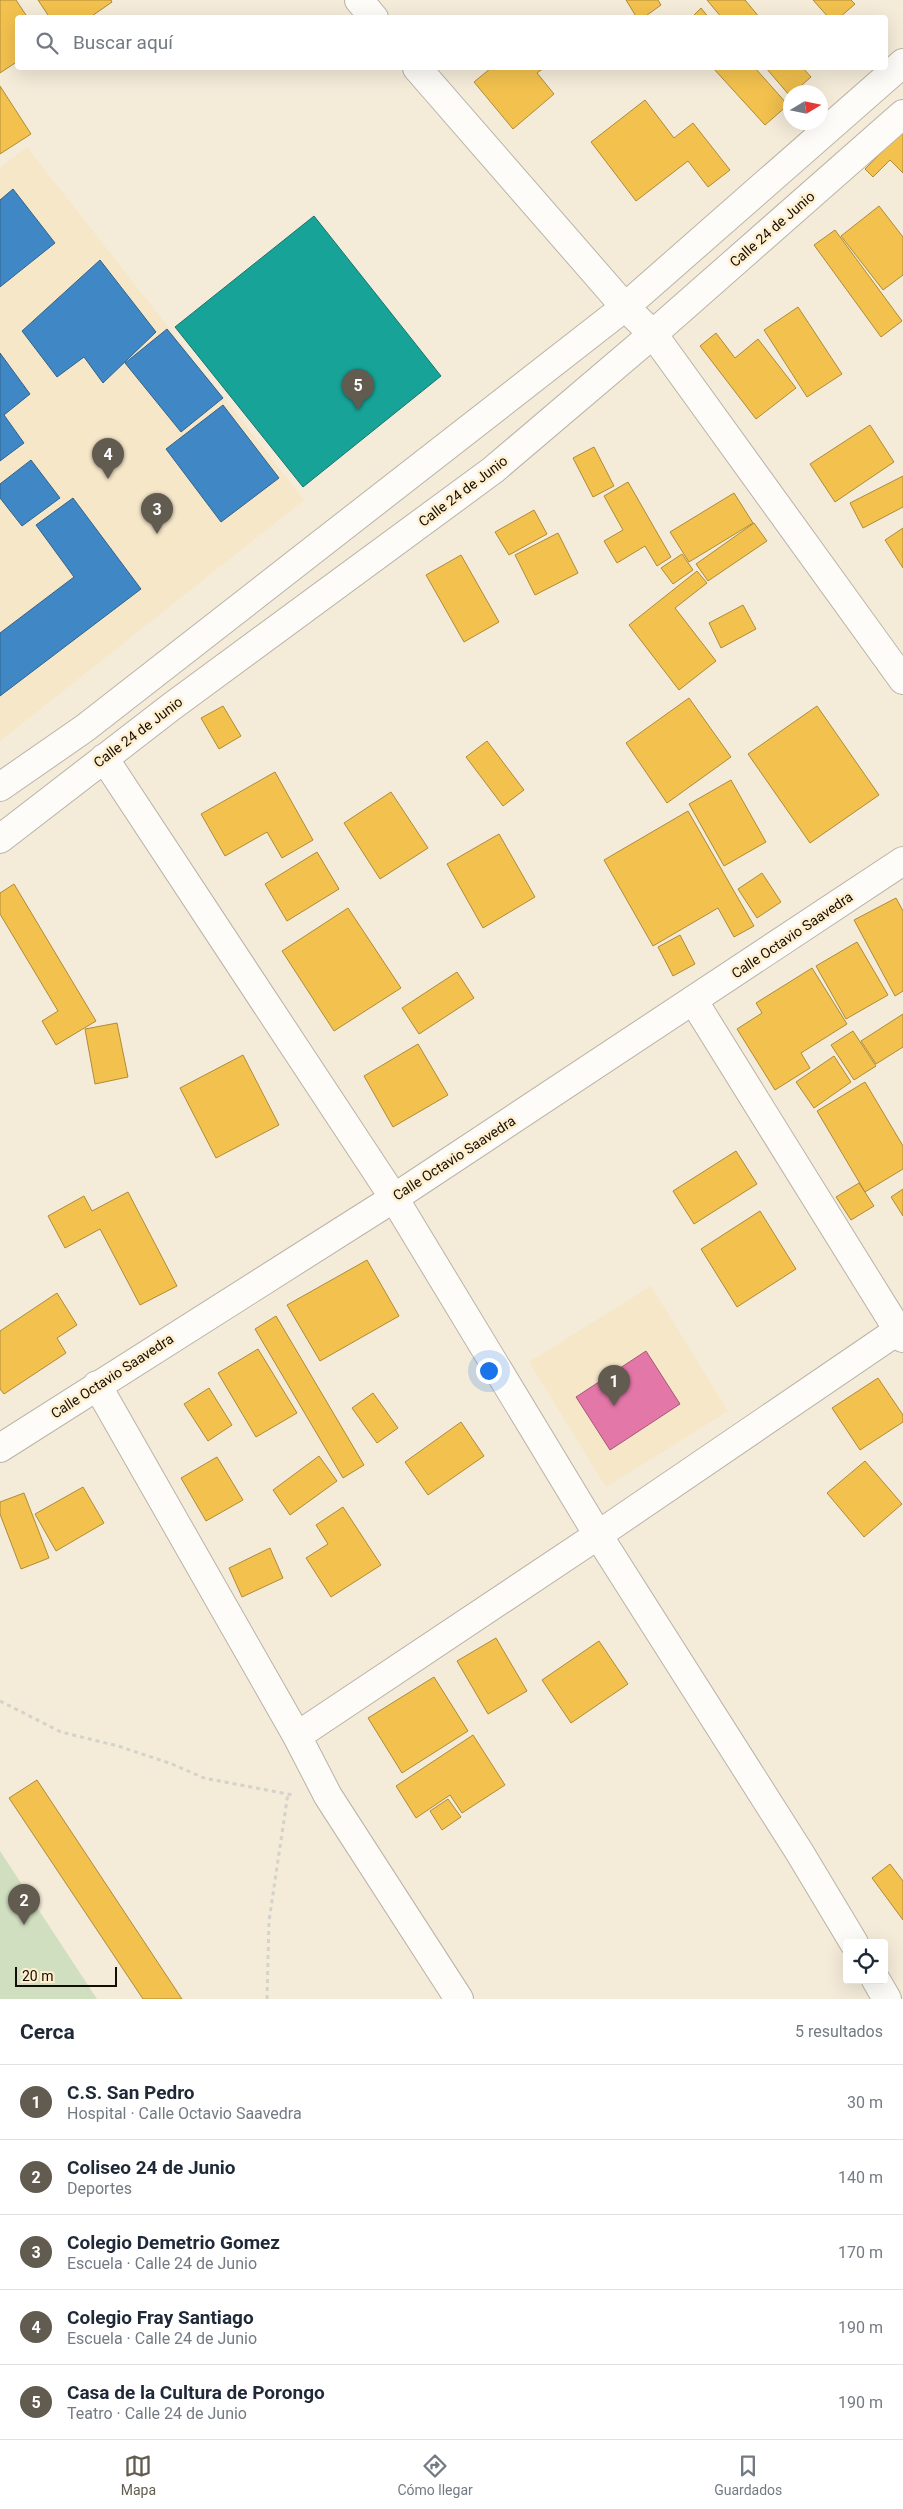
<!DOCTYPE html>
<html lang="es">
<meta charset="utf-8">
<style>
:root{--surface:#fff;--page:#f6f6f7;--text:#1f2937;--muted:#747a83;--line:#e0e1e3;--accent:#625b4f}
body{margin:0;font-family:Roboto,sans-serif;background:var(--page);color:var(--text)}
.controls{position:absolute;right:15px;bottom:15px;display:grid;overflow:hidden;border-radius:5px;box-shadow:0 5px 20px #0002}
.controls button{width:45px;height:45px;display:grid;place-items:center;padding:0;border:0;border-bottom:1px solid var(--line);background:var(--surface);color:var(--text);font:25px sans-serif}
.compass{position:absolute;left:783px;top:85px;width:45px;height:45px;border-radius:50%;background:var(--surface);box-shadow:0 5px 20px #0002;rotate:80deg}
.scale{position:absolute;left:15px;bottom:12px;width:102px;box-sizing:border-box;padding-left:5px;border:2px solid #130e04;border-top:0;font-size:14px;line-height:18px;white-space:nowrap;color:#130e04;-webkit-text-stroke:4px #ffefce;paint-order:stroke}
.you{position:absolute;left:488px;top:1370px;width:18px;height:18px;margin:-12px;border:4px solid #fff;border-radius:50%;background:#1a73e8;box-shadow:0 0 0 8px #1a73e833}
.badge{display:grid;place-items:center;width:32px;height:32px;border-radius:50%;background:var(--accent);color:#fff;font-size:16px;font-weight:700}
.pin{position:absolute;translate:-50% -41px;filter:drop-shadow(0 1px 2px #0008)}
.pin::after{content:'';position:absolute;top:26px;width:18px;height:15px;background:inherit;clip-path:polygon(0 0,100% 0,50% 100%)}
.list{margin:0;padding:0;list-style:none}
h2{display:flex;justify-content:space-between;align-items:center;height:65px;margin:0;padding:0 20px;font-size:21px}
h2 small{font-size:16px;font-weight:400;color:var(--muted)}
.list li{display:grid;grid-template-columns:32px 1fr auto;gap:15px;align-items:center;box-sizing:border-box;height:75px;padding:0 20px;border-top:1px solid var(--line)}
.list b{display:block;font-size:19px;white-space:nowrap}
.list p{margin:0;font-size:16px;white-space:nowrap;color:var(--muted)}
.list em{font-size:16px;font-style:normal;color:var(--muted)}
.icon{flex:none;width:28px;height:28px;fill:none;stroke:currentColor;stroke-width:2;stroke-linecap:round;stroke-linejoin:round}
.map{position:relative;flex:none;width:903px;height:1999px;overflow:hidden}
.search{position:absolute;background:var(--surface);box-shadow:0 5px 20px #0002;left:15px;right:15px;top:15px;height:55px;display:flex;align-items:center;gap:12px;box-sizing:border-box;padding:0 18px;border-radius:5px;color:var(--muted);font-size:19px}
.sheet{height:440px;background:var(--surface)}
nav{display:flex;justify-content:space-around;align-items:center;box-sizing:border-box;height:70px;border-top:1px solid var(--line);background:var(--surface);font-size:14px;color:var(--muted)}
nav a{display:grid;justify-items:center;gap:2px}
nav .on{color:var(--accent)}
.map>svg:first-child{display:block}
.built{fill:#f6e7c9}
.green{fill:#d1dfc1}
.homes{fill:#f2c14e;stroke:#af8b38}
.schools{fill:#3f88c5;stroke:#32638b}
.health{fill:#e377a8;stroke:#a55877}
.public{fill:#17a398;stroke:#16766c}
.lines{fill:none;stroke-linecap:round;stroke-linejoin:round}
.minor-casing{stroke:#bab3a6;stroke-width:30}
.path{stroke:#d5d2cc;stroke-width:3;stroke-dasharray:4 4;stroke-linecap:butt}
.minor{stroke:#fdfcf9;stroke-width:28}
.labels{text-anchor:middle;dominant-baseline:central;stroke-width:5;stroke-linejoin:round;paint-order:stroke}
.street-label{font-size:14px;fill:#130e04;stroke:#ffefce}
</style>
<div class="map">
<svg width="903" height="1999" viewBox="0 0 903 1999">
<rect width="100%" height="100%" fill="#f4ebd9"/>
<path class="built" d="M27 147 304 500 0 741V168Z
M651 1286 728 1411 606 1487 529 1362Z"/>
<path class="green" d="M0 1851 97 1999H0Z"/>
<path class="homes" d="M0 0H16L28 18H18V61L0 73Z
M38 0H111L112 2 89 18H50Z
M626 0H658L661 5 643 18H637Z
M707 0H745L760 18H722Z
M813 0H851L855 4 839 18H829Z
M701 8 709 18H691Z
M491 68H544L537 73 554 94 513 129 474 82Z
M713 68H755L788 105 765 125Z
M766 68H803L811 77 794 92H790V96Z
M0 86 31 134 0 154Z
M645 100 674 138 693 123 730 170 708 187 688 161 636 201 591 142Z
M903 130V173L890 160 873 177 865 169Z
M879 206 903 237V275L883 290 841 236Z
M835 230 902 321 881 337 814 245Z
M798 307 842 374 807 397 764 330Z
M716 333 735 358 758 339 796 388 756 419 700 346Z
M870 425 894 462 835 502 810 464Z
M594 447 614 486 593 497 573 458Z
M903 476V507L863 528 850 503Z
M628 482 671 557 657 566 645 546 617 563 604 541 623 530 604 496Z
M734 493 753 523 689 562 670 532Z
M534 510 547 534 509 555 495 532Z
M754 523 767 541 708 581 696 564Z
M903 528V568L885 540Z
M558 533 578 573 535 595 515 555Z
M682 554 693 570 673 584 661 568Z
M461 555 499 622 464 642 426 575Z
M697 571 707 583 675 608 716 661 679 690 629 625Z
M743 605 756 629 721 648 709 623Z
M689 698 731 757 667 803 626 743Z
M223 706 241 736 219 749 201 718Z
M817 706 879 795 810 843 748 754Z
M487 741 524 790 503 806 466 757Z
M275 772 313 840 282 858 267 832 225 856 201 814Z
M731 780 766 842 724 866 689 804Z
M391 792 428 848 380 879 344 823Z
M688 811 754 926 734 937 718 908 653 946 604 860Z
M499 834 535 897 483 928 447 864Z
M317 852 339 889 287 921 265 884Z
M762 873 781 902 757 918 738 889Z
M14 884 96 1021 56 1045 42 1021 58 1011 0 914V893Z
M896 898 903 911V991L895 996 854 920Z
M348 908 401 988 334 1031 282 951Z
M680 935 695 964 673 976 658 947Z
M857 942 888 995 846 1019 816 966Z
M812 968 847 1024 801 1053 810 1068 775 1090 737 1029 762 1013 756 1003Z
M457 972 474 998 419 1034 402 1008Z
M903 1014V1047L876 1064 861 1041Z
M117 1023 128 1077 95 1084 85 1029Z
M853 1031 876 1066 854 1080 831 1045Z
M418 1044 448 1095 393 1127 364 1076Z
M243 1055 279 1125 216 1158 180 1088Z
M834 1056 851 1082 814 1108 796 1082Z
M865 1082 903 1146V1169L865 1192 817 1111Z
M736 1151 757 1184 694 1224 673 1191Z
M859 1183 874 1206 851 1220 836 1197Z
M903 1189V1216L891 1197Z
M128 1192 177 1286 140 1305 100 1229 65 1248 48 1216 84 1196 92 1211Z
M760 1211 796 1269 737 1307 701 1249Z
M367 1260 399 1316 320 1361 287 1305Z
M57 1293 77 1325 57 1338 66 1353 4 1394 0 1389V1331Z
M276 1316 364 1465 343 1478 255 1329Z
M258 1349 297 1413 256 1437 218 1373Z
M878 1378 903 1415V1422L860 1450 832 1408Z
M209 1388 232 1425 208 1441 184 1404Z
M373 1393 398 1428 377 1443 352 1408Z
M461 1422 484 1456 428 1495 405 1462Z
M319 1456 337 1481 290 1515 273 1490Z
M217 1457 243 1500 206 1521 181 1478Z
M865 1461 902 1504 864 1537 827 1493Z
M83 1487 104 1523 56 1551 35 1514Z
M24 1493 49 1558 21 1569 0 1514V1502Z
M343 1507 381 1565 331 1597 306 1558 328 1544 316 1525Z
M270 1548 283 1578 242 1597 229 1568Z
M496 1638 527 1691 488 1714 457 1661Z
M599 1641 628 1684 571 1723 542 1680Z
M434 1677 468 1731 402 1773 368 1718Z
M473 1735 505 1785 462 1813 450 1795 416 1818 396 1786Z
M37 1780 182 1999H143L9 1798Z
M448 1799 461 1817 442 1830 430 1811Z
M890 1864 903 1881V1920L872 1878Z"/>
<path class="schools" d="M13 189 55 243 0 287V200Z
M100 260 156 332 103 383 84 357 57 377 22 331Z
M167 329 223 398 181 432 125 363Z
M0 353 30 394 4 415 24 443 0 461Z
M223 405 279 478 221 522 166 449Z
M31 460 60 498 22 526 0 498V484Z
M73 498 141 589 0 696V633L74 577 36 525Z"/>
<path class="health" d="M646 1351 680 1404 610 1450 576 1397Z"/>
<path class="public" d="M314 216 441 376 303 487 175 327Z"/>
<g class="lines">
<defs>
<path id="minor" d="M359 0 374 18
M417 68 625 307 653 334 903 680
M104 758 394 1198 598 1535 800 1853 854 1943
M0 787 85 728 625 307 903 63
M0 839 171 707 493 470 653 334 903 114
M693 1000 903 1338
M97 1385 297 1736 328 1796 459 1999
M0 1448 394 1198 903 861
M297 1736 598 1535 903 1327
M876 1980 887 1999"/>
</defs>
<use href="#minor" class="minor-casing"/>
<path class="path" d="M0 1701 61 1732 118 1746 172 1764 204 1778 293 1795
M267 1999 269 1921 288 1793"/>
<use href="#minor" class="minor"/>
</g>
<g class="labels">
<g class="street-label">
<text transform="translate(772 229) rotate(-41)">Calle 24 de Junio</text>
<text transform="translate(463 491) rotate(-37)">Calle 24 de Junio</text>
<text transform="translate(138 732) rotate(-37)">Calle 24 de Junio</text>
<text transform="translate(792 935) rotate(-34)">Calle Octavio Saavedra</text>
<text transform="translate(454 1158) rotate(-33)">Calle Octavio Saavedra</text>
<text transform="translate(112 1376) rotate(-33)">Calle Octavio Saavedra</text>
</g>
</g>
</svg>
<div class="controls">
<button><svg class="icon" aria-label="locate" viewBox="0 0 24 24"><circle cx="12" cy="12" r="6"/><path d="M12 2v4M12 18v4M2 12h4M18 12h4"/></svg></button>
</div>
<svg class="compass" viewBox="-18 -18 36 36"><path d="M0-13l5 13h-10z" fill="#e53935"/><path d="M0 13l5-13h-10z" fill="#747a83"/></svg>
<div class="scale">20 m</div>
<div class="you"></div>
<div class="pin badge" style="left:614px;top:1406px">1</div>
<div class="pin badge" style="left:24px;top:1925px">2</div>
<div class="pin badge" style="left:157px;top:534px">3</div>
<div class="pin badge" style="left:108px;top:479px">4</div>
<div class="pin badge" style="left:358px;top:410px">5</div>
<div class="search"><svg class="icon" aria-label="search" viewBox="0 0 24 24"><circle cx="10" cy="10" r="6"/><path d="M15 15l6 6"/></svg>Buscar aquí</div>
</div>
<section class="sheet">
<h2>Cerca<small>5 resultados</small></h2>
<ul class="list">
<li><span class="badge">1</span><div><b>C.S. San Pedro</b><p>Hospital · Calle Octavio Saavedra</p></div><em>30 m</em></li>
<li><span class="badge">2</span><div><b>Coliseo 24 de Junio</b><p>Deportes</p></div><em>140 m</em></li>
<li><span class="badge">3</span><div><b>Colegio Demetrio Gomez</b><p>Escuela · Calle 24 de Junio</p></div><em>170 m</em></li>
<li><span class="badge">4</span><div><b>Colegio Fray Santiago</b><p>Escuela · Calle 24 de Junio</p></div><em>190 m</em></li>
<li><span class="badge">5</span><div><b>Casa de la Cultura de Porongo</b><p>Teatro · Calle 24 de Junio</p></div><em>190 m</em></li>
</ul>
</section>
<nav>
<a class="on"><svg class="icon" aria-label="map" viewBox="0 0 24 24"><path d="M3 6l6-2 6 2 6-2v14l-6 2-6-2-6 2zM9 4v14M15 6v14"/></svg>Mapa</a>
<a><svg class="icon" aria-label="directions" viewBox="0 0 24 24"><path d="M12 3l9 9-9 9-9-9zM9 14v-3h6M13 9l2 2-2 2"/></svg>Cómo llegar</a>
<a><svg class="icon" aria-label="saved" viewBox="0 0 24 24"><path d="M7 4h10v16l-5-4-5 4z"/></svg>Guardados</a>
</nav>
